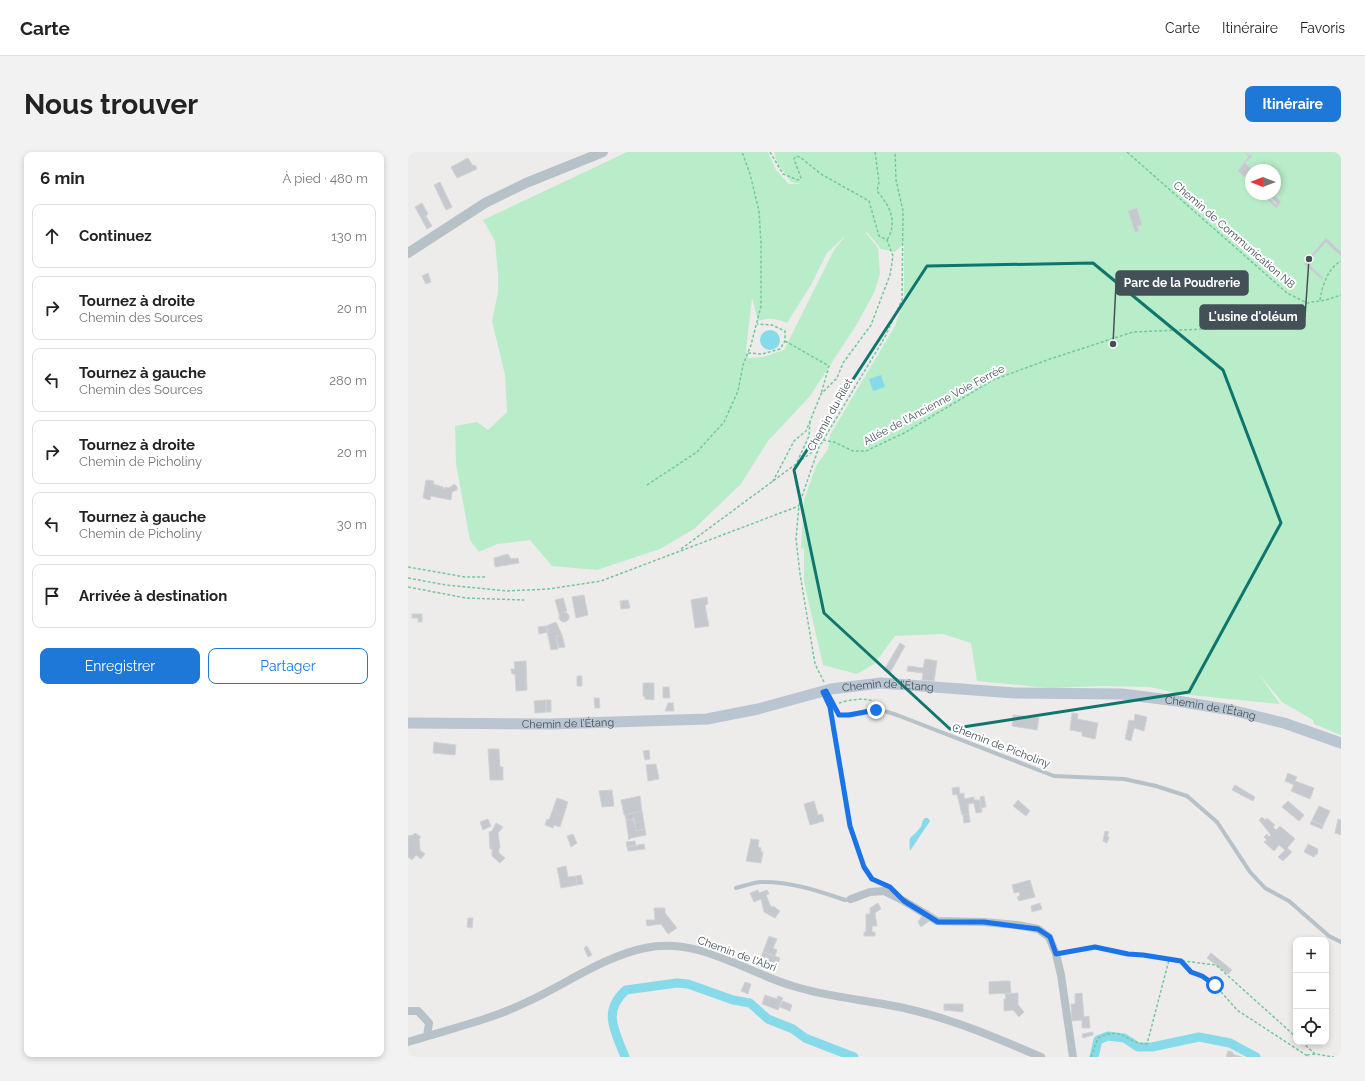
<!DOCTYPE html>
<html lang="fr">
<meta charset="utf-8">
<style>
:root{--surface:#fff;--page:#f2f2f2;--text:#222;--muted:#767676;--line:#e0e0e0;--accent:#1d78d7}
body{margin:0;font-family:Raleway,sans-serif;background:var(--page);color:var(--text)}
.controls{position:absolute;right:12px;bottom:12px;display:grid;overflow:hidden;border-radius:8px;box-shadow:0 2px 6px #0003}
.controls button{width:36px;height:36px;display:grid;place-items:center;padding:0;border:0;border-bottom:1px solid var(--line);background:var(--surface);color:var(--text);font:20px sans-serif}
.compass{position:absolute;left:837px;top:12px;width:36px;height:36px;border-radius:50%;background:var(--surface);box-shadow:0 2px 6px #0003;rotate:270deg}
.stop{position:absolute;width:12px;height:12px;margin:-9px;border:3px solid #1a73e8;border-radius:50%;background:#fff}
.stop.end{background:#1a73e8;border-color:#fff;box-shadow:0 1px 4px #0008}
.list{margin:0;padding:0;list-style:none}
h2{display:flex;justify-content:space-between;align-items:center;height:52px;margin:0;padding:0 16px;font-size:17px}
h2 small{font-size:13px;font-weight:400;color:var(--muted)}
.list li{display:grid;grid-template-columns:26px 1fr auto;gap:12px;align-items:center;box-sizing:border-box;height:64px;margin:0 8px 8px;padding:0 8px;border:1px solid var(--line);border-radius:8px}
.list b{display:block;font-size:15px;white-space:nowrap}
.list p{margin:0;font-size:13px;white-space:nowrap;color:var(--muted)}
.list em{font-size:13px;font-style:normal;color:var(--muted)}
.actions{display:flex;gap:8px;padding:12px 16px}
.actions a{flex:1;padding:9px 0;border:1px solid var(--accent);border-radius:8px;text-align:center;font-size:14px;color:var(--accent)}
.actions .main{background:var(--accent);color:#fff}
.icon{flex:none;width:22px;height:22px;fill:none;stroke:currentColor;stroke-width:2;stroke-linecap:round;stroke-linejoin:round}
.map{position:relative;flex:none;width:933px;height:905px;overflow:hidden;border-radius:8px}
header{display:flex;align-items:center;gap:24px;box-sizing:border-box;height:56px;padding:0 20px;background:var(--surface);border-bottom:1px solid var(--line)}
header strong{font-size:19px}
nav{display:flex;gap:22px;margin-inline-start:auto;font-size:14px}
.intro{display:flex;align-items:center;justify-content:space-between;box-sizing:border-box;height:96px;padding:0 24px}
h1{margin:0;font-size:28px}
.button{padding:10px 18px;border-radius:8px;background:var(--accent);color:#fff;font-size:14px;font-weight:700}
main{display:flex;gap:24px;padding:0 24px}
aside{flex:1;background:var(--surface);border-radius:8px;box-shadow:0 2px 6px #0003}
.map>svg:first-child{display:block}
.green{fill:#b9edca;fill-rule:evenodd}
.water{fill:#87dae9}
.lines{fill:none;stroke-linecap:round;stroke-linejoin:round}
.canal{stroke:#87dae9;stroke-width:9}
.building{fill:#c5c9ce;stroke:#cfd2d7}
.path{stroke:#72c99a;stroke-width:1.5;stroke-dasharray:3 2;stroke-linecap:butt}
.service{stroke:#b7c1c8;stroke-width:4}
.minor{stroke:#b7c1c8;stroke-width:8}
.tertiary{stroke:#b7c1c8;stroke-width:10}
.secondary{stroke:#b9c5d0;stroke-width:11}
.route{stroke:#1a73e8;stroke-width:5}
.marked{fill:none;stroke:#0f766e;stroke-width:3;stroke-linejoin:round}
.labels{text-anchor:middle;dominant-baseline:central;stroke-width:4;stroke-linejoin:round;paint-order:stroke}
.street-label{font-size:11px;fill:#445058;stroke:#fff}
.leader{fill:none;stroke:#445058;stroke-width:1.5}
.callout-dot{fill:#445058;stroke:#fff;stroke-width:1.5}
.callout{fill:#445058;stroke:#445058;stroke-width:1.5}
.callout-label{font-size:12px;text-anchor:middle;font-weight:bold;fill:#fff}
</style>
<header>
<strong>Carte</strong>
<nav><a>Carte</a><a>Itinéraire</a><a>Favoris</a></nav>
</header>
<div class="intro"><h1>Nous trouver</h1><a class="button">Itinéraire</a></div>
<main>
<aside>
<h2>6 min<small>À pied · 480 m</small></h2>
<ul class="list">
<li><svg class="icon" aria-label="ahead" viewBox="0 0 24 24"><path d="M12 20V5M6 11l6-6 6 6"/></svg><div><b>Continuez</b></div><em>130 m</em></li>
<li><svg class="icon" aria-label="right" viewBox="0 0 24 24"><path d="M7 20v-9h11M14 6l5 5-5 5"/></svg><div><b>Tournez à droite</b><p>Chemin des Sources</p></div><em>20 m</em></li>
<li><svg class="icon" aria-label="left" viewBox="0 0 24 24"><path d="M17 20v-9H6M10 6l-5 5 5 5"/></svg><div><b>Tournez à gauche</b><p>Chemin des Sources</p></div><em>280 m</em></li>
<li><svg class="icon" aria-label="right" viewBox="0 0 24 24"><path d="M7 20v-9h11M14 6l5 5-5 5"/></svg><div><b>Tournez à droite</b><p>Chemin de Picholiny</p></div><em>20 m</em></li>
<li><svg class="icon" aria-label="left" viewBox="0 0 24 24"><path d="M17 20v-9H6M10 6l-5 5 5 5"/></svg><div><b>Tournez à gauche</b><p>Chemin de Picholiny</p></div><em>30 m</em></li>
<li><svg class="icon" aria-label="arrive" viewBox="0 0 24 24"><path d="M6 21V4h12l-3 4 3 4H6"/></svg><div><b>Arrivée à destination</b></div></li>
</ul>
<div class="actions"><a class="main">Enregistrer</a><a>Partager</a></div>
</aside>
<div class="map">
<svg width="933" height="905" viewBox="0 0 933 905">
<rect width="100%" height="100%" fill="#eeebeb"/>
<path class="green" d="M219 0H360L368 18 381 32H393L383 30 369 11 366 0H933V583L906 572 905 568 874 550 850 521 872 552 772 542 742 535 695 534 642 536 569 529 563 491 535 482 487 484 466 512 449 522 415 513 396 430V396L393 397 396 348 408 314 420 297 422 283 487 174 496 148V91L487 100 473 97 459 80 458 81 470 96 472 122 466 141 449 172 402 244 360 289 333 332 286 377 252 397 189 418 144 414 122 388 89 392 71 400 62 388 48 312 47 274 69 270 80 278 99 260 97 223 84 169 90 140V123L87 89 75 68ZM843 18H867V42H843ZM438 83 426 98 376 198 355 205 340 206 338 198 344 146 350 169C361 165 369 167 379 171L403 133 419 101Z"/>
<path class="water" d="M352 188a10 10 0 1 1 20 0a10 10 0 1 1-20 0Z
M473 223 477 235 465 239 461 227Z
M517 666H520L522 669 502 699C500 681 503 688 511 677 515 674 513 669 517 666Z"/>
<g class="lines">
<path class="canal" d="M217 905C208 881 193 860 218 838L269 831 280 832 325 848 342 851 360 867 385 877 397 886 446 905
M686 905 690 888 700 884 716 886 730 895H744L791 885 822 891 848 905"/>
</g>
<path class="building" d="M836 0 844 4 837 11 843 17 836 25 830 19 841 4Z
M60 6 65 14 67 13 69 17 49 26 43 15Z
M32 30 44 55 38 58 26 33Z
M854 42H856L868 53 869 51 860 42H864L873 50 868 56Z
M14 51 20 62 18 64 24 74 19 77 7 55Z
M729 56 734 73 729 74 731 79 727 80 720 59Z
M918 86 933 100V104L918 90 899 111 915 126 914 127 896 112Z
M20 121 23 130 18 132 14 124Z
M18 328 26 329 25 332 35 335V336L37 337V335L41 336 46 332 49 335V338L44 340 43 348 23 344 22 348 15 346Z
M100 402 103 407 110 406 111 411 87 415 86 406Z
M176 443 180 463 168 466 164 445Z
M299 445 300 452 297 453 301 474 287 476 283 448Z
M155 446 159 459 151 462 147 448Z
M220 448 222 456 213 457 212 449Z
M151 465a5 5 0 1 1 10 0a5 5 0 1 1-10 0Z
M4 462H14V470H10V466H4Z
M148 470 154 483 148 484 150 497 143 498 138 474Z
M138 474 140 480 131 482 130 475Z
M154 483 157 495 151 496 148 484Z
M492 491 497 494 482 521 476 518Z
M517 507 529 509 526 529 514 528 515 521 499 519 500 514 515 516Z
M117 509H118L119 538 108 539 107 522H104L103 517H107L106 510Z
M169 524H174V534H169Z
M235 531H246V548L237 547V545L235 544Z
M255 535H261L262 546H255Z
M186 546H191L192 556H187Z
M138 548V560L127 561 126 549Z
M138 548H143V560H138Z
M260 551H265L266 559H257Z
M664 561 670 562 669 567 690 571 687 587 674 584V580L662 578Z
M727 562 739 565 736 579 726 576 723 589 717 587 721 568 726 569Z
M605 563 631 566 629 578 604 574Z
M26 590 48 593 47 603 25 601Z
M80 597H91L92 615H95V628H82Z
M241 598 242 607 237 608 235 599Z
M248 612 251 627 240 629 238 613Z
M880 621 889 625 887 629 906 636 902 647 883 639 886 633 877 629Z
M827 633 847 645 845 649 824 638Z
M551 635 552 642 556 641V647L566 645V648H572L574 660 568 661 566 651 560 652 561 662 554 663 549 642 545 643 544 636Z
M204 638 206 654 194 655 191 639Z
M232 644 234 659 216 663 213 648Z
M576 644 578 655 573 656 572 645Z
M149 646 160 650 152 675 146 673 145 676 137 673 139 667 141 668Z
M610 648 622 659 618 664 605 654Z
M406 649 410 663 414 662 416 669 402 673 396 652Z
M880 649 896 663 891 669 874 655Z
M911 654 922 659 915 674 904 668Z
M234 659 237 677 228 679 226 667 218 668 217 663Z
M561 662 562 670 556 671 555 663Z
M854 665 857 668 859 666 867 673 865 675 868 678 872 674 887 687 879 696 884 700 875 709 870 705 877 698 871 693 866 699 856 690 859 688 856 685 859 682 861 685 863 683 851 668Z
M80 667 83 674 75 678 72 670Z
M226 667 228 679 237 677 238 683 223 686 221 688 218 668Z
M930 667 933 668V683L927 681Z
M904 668 915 674 914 677 902 672Z
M88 671 95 675 90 681 92 696H91V701L97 706 92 711 84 704V697H82L81 680 84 679Z
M697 679 701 680 699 684 701 685 699 691 695 689Z
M7 681 13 685 11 687 12 698 17 702 13 707 8 703 4 708 0 705V684L5 683Z
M165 682 169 691 163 695 159 684Z
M343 687 351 688 350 695 353 696V700H355L353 711 338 709Z
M227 689 228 694 219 695 218 690Z
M236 692 237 697 220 699 219 695Z
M900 692 910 697 909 703 908 702 906 705 896 700Z
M158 714 160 725 168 724 169 733 153 736 149 716Z
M173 723 175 732 169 733 168 724Z
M622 728 627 745 611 749 609 745 612 744 611 740 606 741 604 733Z
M350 738 351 741 359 738 361 742 358 743 363 755 365 754 372 759 367 766 356 760 353 747 346 750 342 741Z
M470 751 473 757 467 761 469 774H464V780H467V784H456V780H458V762H462V756Z
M632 751 634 757 624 760 623 754Z
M246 756H257V761L269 776 260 782 253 772 239 774 238 768H247Z
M514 764 521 769 513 775 510 770Z
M60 766H65L64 776 59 775Z
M361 784 369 787 365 796 369 798 367 804 355 800Z
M179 794 184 803 180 805 176 796Z
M355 800 372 806 368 818 351 812Z
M803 801 824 818 820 822 799 806Z
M596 829H602L603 841 581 842V830Z
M337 830 343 832 340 842 333 839Z
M610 841V853L616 860 611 865 605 858 596 859V847H598L597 842Z
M674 841 676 865 681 864 682 876H674V868L664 869 663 852H667V842Z
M357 843 369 847 370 844 375 846 370 858 354 852Z
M375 849 384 853 382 859 372 855Z
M536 852H555V860L536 858Z
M685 880V883L675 886 674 882Z
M820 899 825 900V902L834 905H818Z"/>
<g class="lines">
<path class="path" d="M362 0 375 22 390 28 393 26 386 7 388 4 392 5 413 22 461 49 471 84 479 88 485 104 482 123 463 173 435 211 429 226 413 242 398 279 386 289 364 331
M467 0 471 30 469 39C482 54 490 70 479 88
M719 0 879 141 899 151 918 148 933 143
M912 148C914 134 920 116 933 109
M377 189 421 214 413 242
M340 201 354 202 372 197 377 189V179L364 173 349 172
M415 288 426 290 445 299H458L496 281 585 228 642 207 725 180 820 176 899 151
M389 310 401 284 402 270
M239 333 289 300 316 270 330 239 335 213 343 193 353 154V91L351 59 342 22 334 0
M273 397 411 295
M0 415 57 425H78
M0 426 38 433 99 439 140 437 193 429 391 354
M0 435 58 446 116 448
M416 530 407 512 392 422 388 387 391 353 411 295 477 185 494 148 495 59 488 28 487 0
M431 551C442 548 459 544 468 551
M424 566 442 674 456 715 464 727 472 731
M656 801 687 795 720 802 808 813 888 885
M774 810 783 820 794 824 807 833 829 858 901 905
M894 890 907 902 926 905
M899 903 907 902
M683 905 690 886C715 873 718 892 739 892L761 808"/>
<path class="service" d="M419 539 431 563C444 564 454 558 467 558 474 557 482 561 489 563L646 624 716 627 748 634 779 644 809 670 842 720 857 736 881 749 921 784 933 790
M328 736C336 734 344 731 352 730 381 729 411 739 437 748L443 747"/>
<path class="minor" d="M443 747 462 740 476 739 496 749 529 769 576 770 609 773 630 777 641 785 648 802 653 823 665 905
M0 859H10L21 871 19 884
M0 890C41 877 83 868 121 849 158 832 197 804 237 796 289 784 337 820 385 834 422 846 462 848 500 857 547 868 589 886 633 905"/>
<path class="tertiary" d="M0 101 77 51 118 31 195 0"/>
<path class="secondary" id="s1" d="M0 571 142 572 299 567 350 557 423 537 473 531 606 541 714 542 769 549 823 558 876 571 933 591"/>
</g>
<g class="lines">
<path class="route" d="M468 558 441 563H431L418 539 415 540 422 555 442 674 456 715 464 727 482 735 496 749 530 770H576L630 777 642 785 648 802 687 795 720 802 735 803 773 809 783 820 794 824 807 833"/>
</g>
<path class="marked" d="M685 111 815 218 873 371 781 540 542 577 416 461 386 318 519 114Z"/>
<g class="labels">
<g class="street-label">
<text transform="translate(826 83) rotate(41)">Chemin de Communication N8</text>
<text transform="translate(526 253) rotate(-28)">Allée de l'Ancienne Voie Ferrée</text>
<text transform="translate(422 263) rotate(-61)">Chemin du Rilet</text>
<text stroke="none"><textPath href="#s1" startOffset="484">Chemin de l’Étang</textPath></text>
<text stroke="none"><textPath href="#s1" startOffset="808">Chemin de l’Étang</textPath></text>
<text stroke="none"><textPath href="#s1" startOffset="160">Chemin de l’Étang</textPath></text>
<text transform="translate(593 594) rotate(21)">Chemin de Picholiny</text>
<text transform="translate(329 802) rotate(20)">Chemin de l'Abri</text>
</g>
</g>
<path class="leader" d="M705 192L708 131M901 107L897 165"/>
<g class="callout-dot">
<circle cx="705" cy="192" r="4"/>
<circle cx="901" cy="107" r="4"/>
</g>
<g class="callout">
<rect x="708" y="119" width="132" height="24" rx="4"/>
<rect x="792" y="153" width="105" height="24" rx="4"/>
</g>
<g class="callout-label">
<text x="774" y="135">Parc de la Poudrerie</text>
<text x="845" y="169">L'usine d'oléum</text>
</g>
</svg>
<div class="controls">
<button>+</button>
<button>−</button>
<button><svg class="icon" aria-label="locate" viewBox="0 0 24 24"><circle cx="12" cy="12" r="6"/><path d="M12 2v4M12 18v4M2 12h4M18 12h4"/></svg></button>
</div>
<svg class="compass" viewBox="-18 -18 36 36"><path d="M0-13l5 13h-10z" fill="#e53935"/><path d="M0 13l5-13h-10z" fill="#767676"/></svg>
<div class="stop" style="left:807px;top:833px"></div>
<div class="stop end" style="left:468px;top:558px"></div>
</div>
</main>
